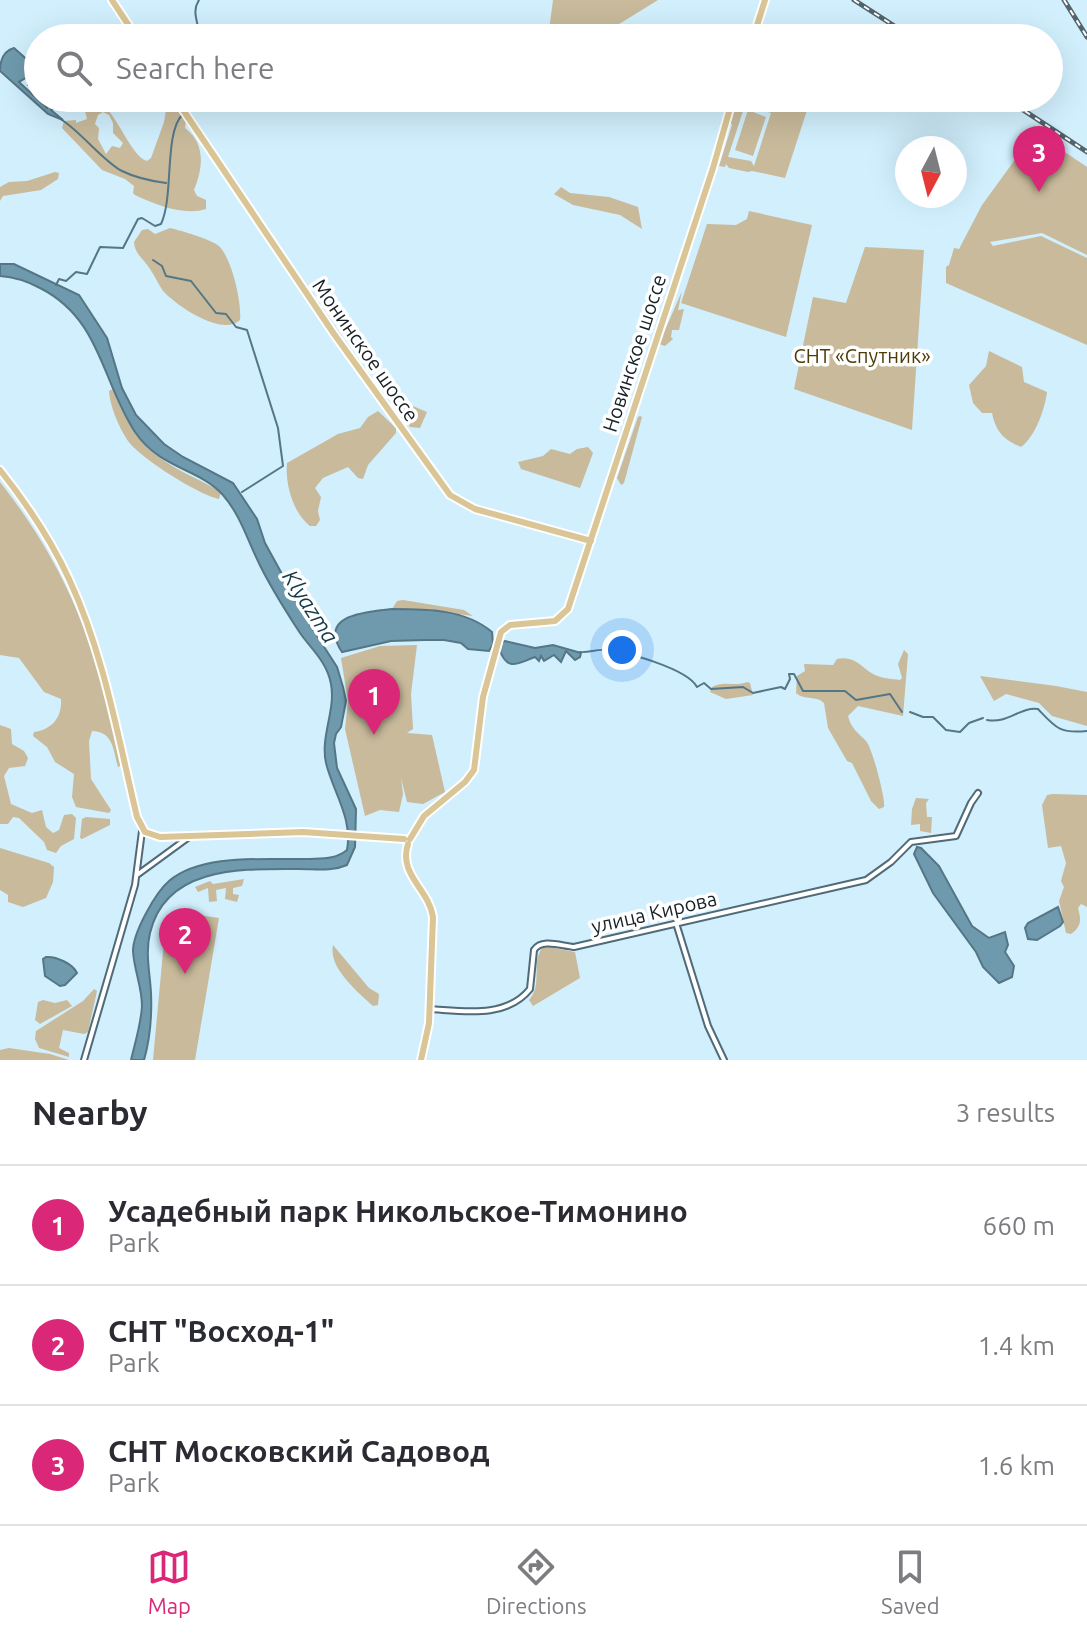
<!DOCTYPE html>
<meta charset="utf-8">
<style>
:root{--surface:#fff;--page:#f7f7f7;--text:#2b2b33;--muted:#7c7c81;--line:#e1e1e2;--accent:#db2777}
body{margin:0;font-family:Ubuntu,sans-serif;background:var(--page);color:var(--text)}
.compass{position:absolute;left:895px;top:136px;width:72px;height:72px;border-radius:50%;background:var(--surface);box-shadow:0 8px 32px #0002;rotate:187deg}
.you{position:absolute;left:622px;top:650px;width:28px;height:28px;margin:-20px;border:6px solid #fff;border-radius:50%;background:#1a73e8;box-shadow:0 0 0 12px #1a73e833}
.badge{display:grid;place-items:center;width:52px;height:52px;border-radius:50%;background:var(--accent);color:#fff;font-size:26px;font-weight:700}
.pin{position:absolute;translate:-50% -66px;filter:drop-shadow(0 2px 4px #0008)}
.pin::after{content:'';position:absolute;top:42px;width:28px;height:24px;background:inherit;clip-path:polygon(0 0,100% 0,50% 100%)}
.list{margin:0;padding:0;list-style:none}
h2{display:flex;justify-content:space-between;align-items:center;height:104px;margin:0;padding:0 32px;font-size:34px}
h2 small{font-size:26px;font-weight:400;color:var(--muted)}
.list li{display:grid;grid-template-columns:52px 1fr auto;gap:24px;align-items:center;box-sizing:border-box;height:120px;padding:0 32px;border-top:2px solid var(--line)}
.list b{display:block;font-size:30px;white-space:nowrap}
.list p{margin:0;font-size:26px;white-space:nowrap;color:var(--muted)}
.list em{font-size:26px;font-style:normal;color:var(--muted)}
.icon{flex:none;width:44px;height:44px;fill:none;stroke:currentColor;stroke-width:2;stroke-linecap:round;stroke-linejoin:round}
.map{position:relative;flex:none;width:1087px;height:1060px;overflow:hidden}
.search{position:absolute;background:var(--surface);box-shadow:0 8px 32px #0002;left:24px;right:24px;top:24px;height:88px;display:flex;align-items:center;gap:20px;box-sizing:border-box;padding:0 28px;border-radius:44px;color:var(--muted);font-size:30px}
.sheet{height:464px;background:var(--surface)}
nav{display:flex;justify-content:space-around;align-items:center;box-sizing:border-box;height:112px;border-top:2px solid var(--line);background:var(--surface);font-size:22px;color:var(--muted)}
nav a{display:grid;justify-items:center;gap:4px}
nav .on{color:var(--accent)}
.map>svg:first-child{display:block}
.green{fill:#c8ba9b;fill-rule:evenodd}
.water{fill:#6f9aae;stroke:#547685;stroke-width:2}
.lines{fill:none;stroke-linecap:round;stroke-linejoin:round}
.stream{stroke:#547685;stroke-width:2}
.minor-casing{stroke:#506a77;stroke-width:8}
.major-casing{stroke:#fff;stroke-width:10}
.minor{stroke:#fff;stroke-width:4}
.major{stroke:#d9c595;stroke-width:6}
.rail-casing{stroke:#53646c;stroke-width:5}
.rail{stroke:#fff;stroke-width:2;stroke-dasharray:6;stroke-linecap:butt}
.labels{text-anchor:middle;dominant-baseline:central;stroke-width:7;stroke-linejoin:round;paint-order:stroke}
.street-label{font-size:20px;fill:#162126;stroke:#fff}
.park-label{font-size:20px;fill:#4d3b08;stroke:#fff}
.water-label{font-size:22px;font-style:italic;fill:#143a4a;stroke:#fff}
</style>
<div class="map">
<svg width="1087" height="1060" viewBox="0 0 1087 1060">
<rect width="100%" height="100%" fill="#d1effd"/>
<path class="green" d="M553 0H658L603 34 548 38Z
M168 98H172L186 120 185 128C206 144 203 168 194 190L197 196 206 200V209C184 216 156 205 135 195L133 193 134 186 125 179 102 170 62 128 64 121 76 120V123L87 119 85 111 91 107 108 110C119 122 134 158 147 161L151 158 164 122ZM103 112 109 115 113 123V133L123 143 120 148 112 146 106 154 98 139 99 128 95 124 98 115Z
M737 98H811L785 178 752 171 748 172 729 168 726 164 725 167 719 166 732 125 729 120ZM745 105 771 113 754 166 751 161 728 157Z
M748 110 766 117 753 156 735 150Z
M1035 132 1087 167V255L1042 233 990 242 993 246 1041 236 1087 258V345L946 283V267L949 265 954 248 959 249 982 205 1022 150 1026 149V139L1029 133Z
M55 172 59 173 58 179 41 190 3 196 0 201V187L9 182 27 181Z
M561 187 570 193 609 197 638 207 642 229 620 215 573 205 554 194Z
M749 211 812 225 786 337 681 303 707 224 736 225 747 219Z
M170 228C182 231 210 239 219 246 232 259 242 303 240 320 222 337 177 306 163 291 158 284 155 276 150 269 144 259 135 255 134 242L142 230 148 229 155 234Z
M865 247 924 250 912 430 794 389 813 297 846 303Z
M682 291 678 310 684 309 679 330H672L671 337 673 339 665 346 659 344Z
M989 351 1022 367 1024 382 1047 392C1045 409 1035 437 1021 447 1004 440 996 432 992 413H982L973 403 969 385 986 366Z
M113 389C121 410 133 434 149 449 169 468 198 478 221 492L219 499C199 495 136 456 126 438 118 425 110 406 109 391Z
M401 401 427 412 420 428 410 427 395 404Z
M378 411 396 428V433L368 465 363 479 358 478 348 467 323 478 315 488 321 497 318 511 320 520 316 526H310C293 513 285 484 287 463L338 434 360 428 368 417Z
M640 416 642 417 624 483 621 485 617 478 638 417Z
M588 447 593 453 580 488 521 469 518 462 543 456 551 449 570 454 577 449Z
M0 482C44 538 74 594 96 662 107 696 113 731 122 765L118 767C113 750 114 732 92 731L89 741 91 779 111 810 109 813 76 807 72 797 74 774 55 762 47 747 33 736 34 732C53 729 62 717 61 699L44 692 19 658 0 655Z
M403 600 464 610 473 616 428 610 392 609 397 601Z
M417 645 411 694 413 729 407 733 432 735 445 792 423 804 407 802 401 778 403 794 399 812 380 810 365 816 345 729 348 701 341 658 380 646Z
M904 650 908 654 903 716 858 706 848 716C851 728 857 732 866 741 872 747 886 800 884 807L879 809 871 801 852 763 847 761 828 728 824 703C816 695 805 701 796 693L797 676 805 671 804 664 833 665 837 659C854 655 860 666 873 674 880 678 892 679 900 680L902 678 898 664Z
M980 676 1056 686 1087 692V726L1052 716 1039 703 1006 694 994 701Z
M747 682 750 683 753 695 726 699 710 692 712 687C723 680 735 687 747 682Z
M0 725 11 729 12 744 24 751 28 758 25 766 9 768 4 776 11 804 32 813 42 810 46 827 53 833 59 830 64 815 72 814 76 818 74 839 61 846 56 853 47 850 44 842 19 818 13 817 8 824H0Z
M1053 794 1087 795V907L1081 904 1078 908C1081 919 1082 926 1071 934L1066 933 1059 901 1064 887 1061 881 1066 863 1061 846 1048 848 1042 805 1047 795Z
M916 798 929 799 926 803 927 817H932L931 833 920 831V824L911 825 912 809Z
M86 817 110 819V825L82 839 80 838 82 819Z
M0 848 49 863 54 867 53 882 46 898 23 907 8 902V895L0 890Z
M244 879 242 886 233 888V894L239 895 237 902 225 899 226 888 216 890 217 901 209 902 208 888 198 892 195 887 210 881 213 884Z
M184 913 219 918 195 1060H153L164 941 169 927 178 914 181 916Z
M333 945 369 988 379 994 378 1005 373 1006C358 992 328 968 333 945Z
M548 947 575 952 580 978 533 1006 529 1000C543 985 531 963 542 948Z
M94 989 97 991 88 1032 84 1034 63 1030 59 1048 69 1053V1057L39 1048 35 1039 36 1031 83 1001Z
M43 1000 55 1003 67 1000 72 1006 40 1024 35 1020 38 1002Z
M9 1048 50 1054 69 1060H0V1050Z"/>
<path class="water" d="M14 48 33 65V72L38 70V85H28L29 76 19 82 47 108 50 103 45 98 54 101 59 98 60 102 51 110 63 120 48 114 0 71C0 61 3 51 14 48Z
M0 264H14L79 295 107 338 122 388 136 415 164 444 183 457 233 483 257 519 265 543 310 625 337 667 343 687 346 701 341 727 336 734 334 743 337 768 356 809 355 847 347 865C331 872 316 869 299 869 244 869 166 865 150 933 145 953 150 973 151 993 152 1016 150 1039 144 1060H131C135 1043 141 1024 142 1006 142 987 134 970 133 951 133 933 155 893 169 881 202 853 265 860 306 859 321 858 335 860 347 850 353 818 333 792 326 763 320 737 336 710 331 684 327 662 312 650 300 633 287 613 267 581 257 559 246 536 240 515 223 495 199 468 160 469 135 432 101 380 101 319 40 288 27 281 15 277 0 276Z
M392 609C426 609 465 609 492 632L493 644 489 651 468 649 461 643 444 640H425L391 641 342 652C317 614 367 612 392 609Z
M505 641 535 648 553 645 581 653 580 657 575 660 566 651 561 662 554 655 544 661 541 656 539 661 535 657C518 663 507 673 499 648L502 642Z
M917 847 921 848 939 866 972 926 989 938 1005 932 1008 945 1005 952 1014 966 1012 977 999 983 983 967 976 952 933 893 914 854Z
M1058 907 1063 922 1060 926 1037 940 1028 939 1025 928 1028 923Z
M46 957C56 956 73 964 77 973L65 985 60 986 45 976 43 959Z"/>
<g class="lines">
<path class="stream" d="M198 38C201 24 190 14 199 0
M186 98 187 110
M62 120C82 133 104 162 122 171 136 178 151 181 166 183
M153 260 162 266 166 276 191 281 216 313 226 314 236 327 247 330 278 428 283 466 242 492
M56 285 59 279 66 281 76 272 87 274 100 247 123 248 138 219 142 218 155 226 161 224C174 197 164 134 182 115
M580 652C589 653 596 649 605 650 625 651 688 669 697 687L704 683 711 689 743 687 753 693 781 687 785 689 790 679 789 674H794L803 691H845L856 700 890 694 902 712
M910 712 923 717H933L946 730 960 732 969 723 983 718
M987 720C1008 724 1019 707 1038 709 1055 727 1059 734 1087 731"/>
<defs>
<path id="minor" d="M137 875 189 837
M676 923 708 1026 724 1060
M430 1009C463 1011 506 1019 530 989L534 950C542 938 561 946 574 947L866 880 891 862 911 842 956 836 971 803 978 793
M84 1060 135 885 142 831"/>
<path id="major" d="M112 0 137 38
M753 38 765 0
M175 98 334 334 450 495 475 509 591 541
M0 470C27 504 51 540 69 579 104 654 118 737 137 817L145 832 160 837 303 832 404 839
M410 839 424 816 465 782 474 770 483 697 501 632 510 625 555 621 568 609 713 168 733 98
M408 844C398 875 429 889 433 917L429 1023 421 1060"/>
</defs>
<use href="#minor" class="minor-casing"/>
<use href="#major" class="major-casing"/>
<use href="#minor" class="minor"/>
<use href="#major" class="major"/>
<defs>
<path id="rail" d="M854 0 913 38
M1064 0 1087 37
M1005 98 1087 152"/>
</defs>
<use href="#rail" class="rail-casing"/>
<use href="#rail" class="rail"/>
</g>
<g class="labels">
<g class="street-label">
<text transform="translate(366 350) rotate(55)">Монинское шоссе</text>
<text transform="translate(634 353) rotate(-72)">Новинское шоссе</text>
<text transform="translate(654 912) rotate(-13)">улица Кирова</text>
</g>
<g class="park-label">
<text x="862" y="355">СНТ «Спутник»</text>
</g>
<g class="water-label">
<text transform="translate(311 606) rotate(57)">Klyazma</text>
</g>
</g>
</svg>
<svg class="compass" viewBox="-18 -18 36 36"><path d="M0-13l5 13h-10z" fill="#e53935"/><path d="M0 13l5-13h-10z" fill="#7c7c81"/></svg>
<div class="you"></div>
<div class="pin badge" style="left:374px;top:735px">1</div>
<div class="pin badge" style="left:185px;top:974px">2</div>
<div class="pin badge" style="left:1039px;top:192px">3</div>
<div class="search"><svg class="icon" aria-label="search" viewBox="0 0 24 24"><circle cx="10" cy="10" r="6"/><path d="M15 15l6 6"/></svg>Search here</div>
</div>
<section class="sheet">
<h2>Nearby<small>3 results</small></h2>
<ul class="list">
<li><span class="badge">1</span><div><b>Усадебный парк Никольское-Тимонино</b><p>Park</p></div><em>660 m</em></li>
<li><span class="badge">2</span><div><b>СНТ &quot;Восход-1&quot;</b><p>Park</p></div><em>1.4 km</em></li>
<li><span class="badge">3</span><div><b>СНТ Московский Садовод</b><p>Park</p></div><em>1.6 km</em></li>
</ul>
</section>
<nav>
<a class="on"><svg class="icon" aria-label="map" viewBox="0 0 24 24"><path d="M3 6l6-2 6 2 6-2v14l-6 2-6-2-6 2zM9 4v14M15 6v14"/></svg>Map</a>
<a><svg class="icon" aria-label="directions" viewBox="0 0 24 24"><path d="M12 3l9 9-9 9-9-9zM9 14v-3h6M13 9l2 2-2 2"/></svg>Directions</a>
<a><svg class="icon" aria-label="saved" viewBox="0 0 24 24"><path d="M7 4h10v16l-5-4-5 4z"/></svg>Saved</a>
</nav>
